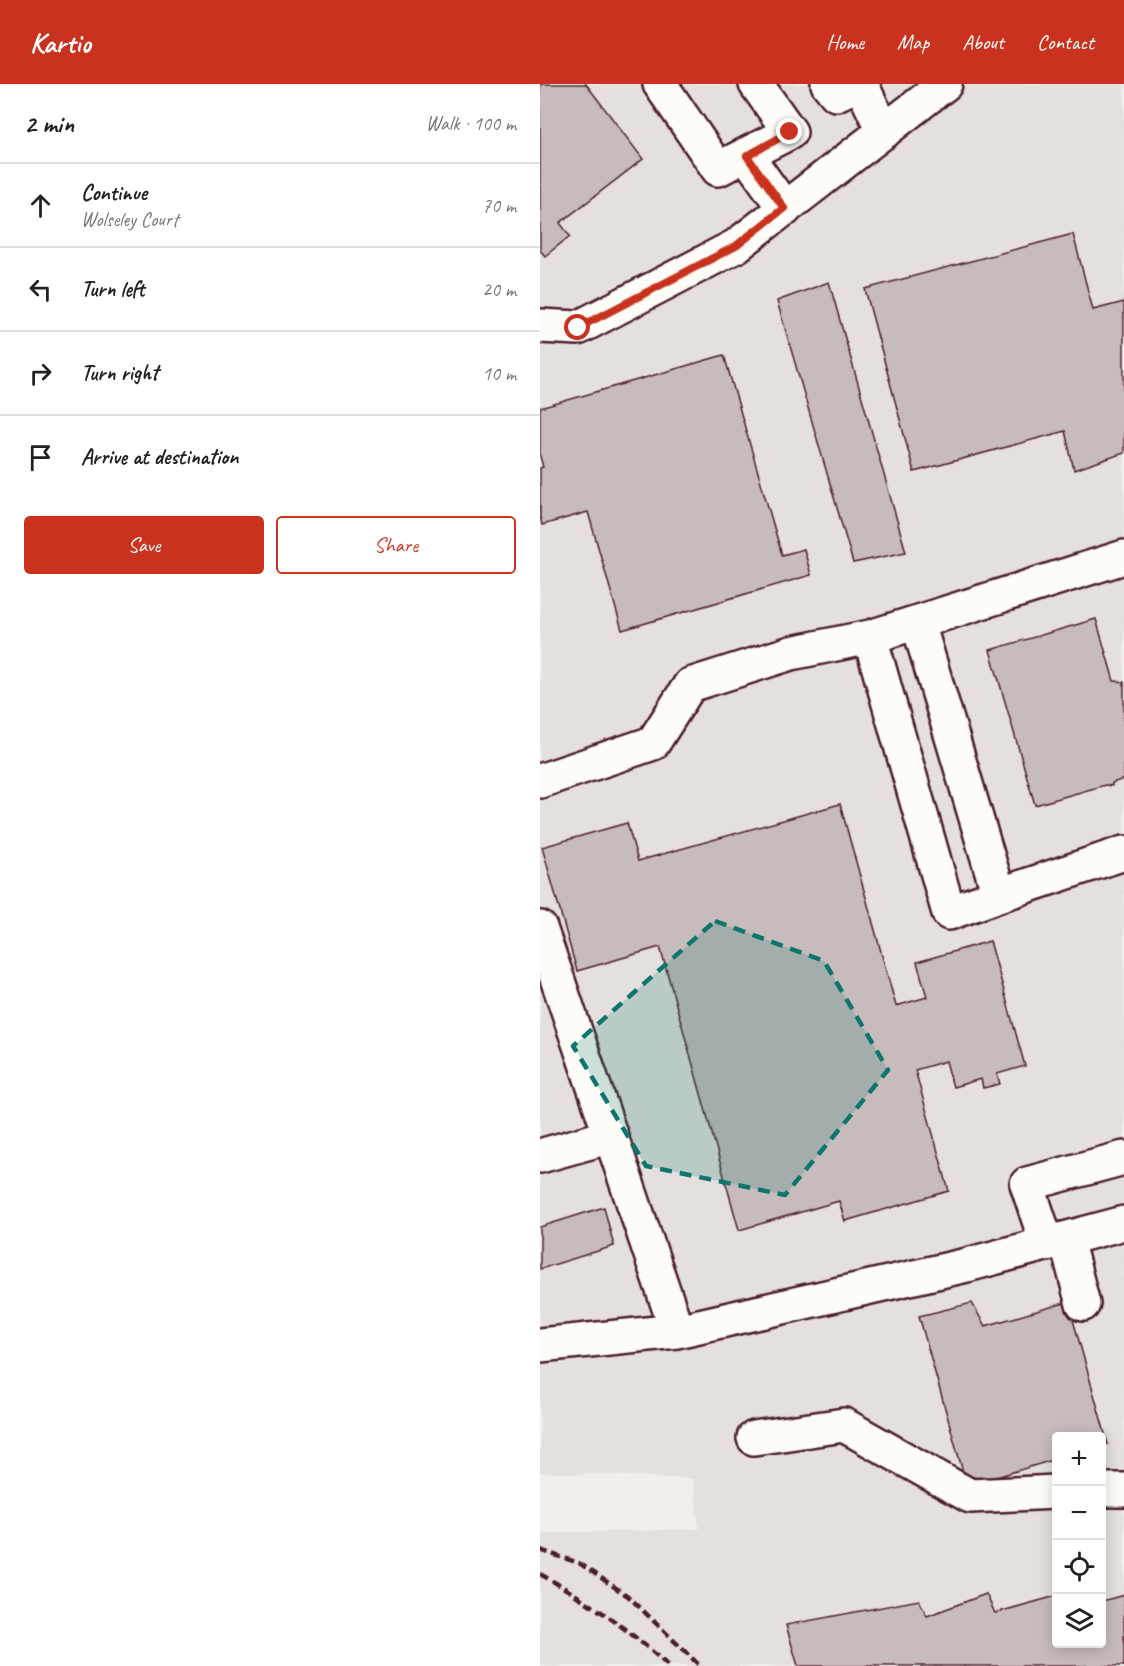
<!DOCTYPE html>
<meta charset="utf-8">
<style>
:root{--surface:#fff;--page:#f6f6f6;--text:#222;--muted:#767676;--line:#e0e0e0;--accent:#c8321e}
body{margin:0;font-family:Caveat,sans-serif;background:var(--page);color:var(--text)}
.controls{position:absolute;right:18px;bottom:18px;display:grid;overflow:hidden;border-radius:6px;box-shadow:0 3px 15px #0003}
.controls button{width:54px;height:54px;display:grid;place-items:center;padding:0;border:0;border-bottom:2px solid var(--line);background:var(--surface);color:var(--text);font:30px sans-serif}
.stop{position:absolute;width:18px;height:18px;margin:-14px;border:4px solid #c8321e;border-radius:50%;background:#fff}
.stop.end{background:#c8321e;border-color:#fff;box-shadow:0 2px 6px #0008}
.list{margin:0;padding:0;list-style:none}
h2{display:flex;justify-content:space-between;align-items:center;height:78px;margin:0;padding:0 24px;font-size:26px}
h2 small{font-size:20px;font-weight:400;color:var(--muted)}
.list li{display:grid;grid-template-columns:39px 1fr auto;gap:18px;align-items:center;box-sizing:border-box;height:84px;padding:0 24px;border-top:2px solid var(--line)}
.list b{display:block;font-size:22px;white-space:nowrap}
.list p{margin:0;font-size:20px;white-space:nowrap;color:var(--muted)}
.list em{font-size:20px;font-style:normal;color:var(--muted)}
.actions{display:flex;gap:12px;padding:18px 24px}
.actions a{flex:1;padding:14px 0;border:2px solid var(--accent);border-radius:6px;text-align:center;font-size:21px;color:var(--accent)}
.actions .main{background:var(--accent);color:#fff}
.icon{flex:none;width:33px;height:33px;fill:none;stroke:currentColor;stroke-width:2;stroke-linecap:round;stroke-linejoin:round}
.map{position:relative;flex:none;width:584px;height:1582px;overflow:hidden}
header{display:flex;align-items:center;gap:36px;box-sizing:border-box;height:84px;padding:0 30px;background:var(--accent);color:#fff}
header strong{font-size:28px}
nav{display:flex;gap:33px;margin-inline-start:auto;font-size:21px}
main{display:flex}
aside{flex:1;background:var(--surface)}
.map>svg:first-child{display:block}
.built{fill:#e5dfdd;fill-rule:evenodd}
.building{fill:#c8bbbb;stroke:#4a1f2b;stroke-width:1.5}
.lines{fill:none;stroke-linecap:round;stroke-linejoin:round}
.minor-casing{stroke:#4a1f2b;stroke-width:38}
.minor{stroke:#fdfcf7;stroke-width:33}
.rail{stroke:#4a1f2b;stroke-width:4.5;stroke-dasharray:9 4.5;stroke-linecap:butt}
.route{stroke:#c8321e;stroke-width:8}
.marked{fill:#0f766e;fill-opacity:0.2;stroke:#0f766e;stroke-width:4.5;stroke-dasharray:12 8;stroke-linejoin:round}
</style>
<header>
<strong>Kartio</strong>
<nav><a>Home</a><a>Map</a><a>About</a><a>Contact</a></nav>
</header>
<main>
<aside>
<h2>2 min<small>Walk · 100 m</small></h2>
<ul class="list">
<li><svg class="icon" aria-label="ahead" viewBox="0 0 24 24"><path d="M12 20V5M6 11l6-6 6 6"/></svg><div><b>Continue</b><p>Wolseley Court</p></div><em>70 m</em></li>
<li><svg class="icon" aria-label="left" viewBox="0 0 24 24"><path d="M17 20v-9H6M10 6l-5 5 5 5"/></svg><div><b>Turn left</b></div><em>20 m</em></li>
<li><svg class="icon" aria-label="right" viewBox="0 0 24 24"><path d="M7 20v-9h11M14 6l5 5-5 5"/></svg><div><b>Turn right</b></div><em>10 m</em></li>
<li><svg class="icon" aria-label="arrive" viewBox="0 0 24 24"><path d="M6 21V4h12l-3 4 3 4H6"/></svg><div><b>Arrive at destination</b></div></li>
</ul>
<div class="actions"><a class="main">Save</a><a>Share</a></div>
</aside>
<div class="map">
<svg width="584" height="1582" viewBox="0 0 584 1582">
<rect width="100%" height="100%" fill="#f2efeb"/>
<filter id="ink" filterUnits="userSpaceOnUse"><feTurbulence type="fractalNoise" baseFrequency=".0167" numOctaves="2"/><feDisplacementMap in="SourceGraphic" scale="12" xChannelSelector="R" yChannelSelector="G"/><feConvolveMatrix kernelMatrix="1 2 1 2 8 2 1 2 1" color-interpolation-filters="sRGB"/></filter>
<g filter="url(#ink)">
<path class="built" d="M0 0H584V1582H0V1449L159 1445 153 1395 0 1388ZM516 1352H562V1560H516Z"/>
<path class="building" d="M0 0H46L103 75 20 139 30 152 5 172 0 166Z
M533 150 553 226 584 218V369L534 386 525 347 374 388 325 205Z
M289 198 366 468 313 479 237 217Z
M184 271 242 471 264 465 271 491 82 546 48 428 2 441 0 433V384L3 383 0 372V324Z
M556 535 574 597 584 598V695L572 699V702L565 701 495 721 450 566Z
M300 720 356 922 387 913 377 878 450 857 485 982 457 990 460 1000 443 1004 441 995 413 1003 406 977 375 986 409 1107 305 1137 299 1117 199 1146 120 863 37 887 2 763 87 739 98 777Z
M64 1123 74 1162 0 1185V1143Z
M528 1218 568 1360 562 1362V1352H516V1375L427 1402 379 1232 432 1219 445 1242Z
M446 1510 455 1529 516 1512V1560H562V1517L584 1511V1582H258L246 1541 379 1516 387 1532Z"/>
<g class="lines">
<defs>
<path id="minor" d="M120 0 178 85 250 48 216 0
M288 0 296 10 317 0
M321 0 344 48
M207 72 245 125
M0 242 38 244 196 162 405 0
M330 553 409 829 459 811 378 539
M0 697 113 659 150 601 251 569 330 553 584 473
M459 811 584 769
M0 844 137 1247 427 1181 584 1139
M0 1072 71 1052
M526 1155 543 1220
M507 1160 487 1100 584 1074
M0 1261 137 1247
M214 1354 304 1341 430 1412 516 1408
M562 1406H584"/>
</defs>
<use href="#minor" class="minor-casing"/>
<use href="#minor" class="minor"/>
<path class="rail" d="M0 1466 39 1479 88 1512 160 1582
M0 1490C47 1516 89 1545 128 1582"/>
</g>
</g>
<g class="lines" filter="url(#ink)">
<path class="route" d="M38 244 196 162 244 124 207 72 250 48"/>
</g>
<path class="marked" d="M175 837 284 877 348 986 245 1111 106 1082 33 962Z"/>
</svg>
<div class="controls">
<button>+</button>
<button>−</button>
<button><svg class="icon" aria-label="locate" viewBox="0 0 24 24"><circle cx="12" cy="12" r="6"/><path d="M12 2v4M12 18v4M2 12h4M18 12h4"/></svg></button>
<button><svg class="icon" aria-label="layers" viewBox="0 0 24 24"><path d="M12 4l9 5-9 5-9-5zM3 14l9 5 9-5"/></svg></button>
</div>
<div class="stop" style="left:38px;top:244px"></div>
<div class="stop end" style="left:250px;top:48px"></div>
</div>
</main>
